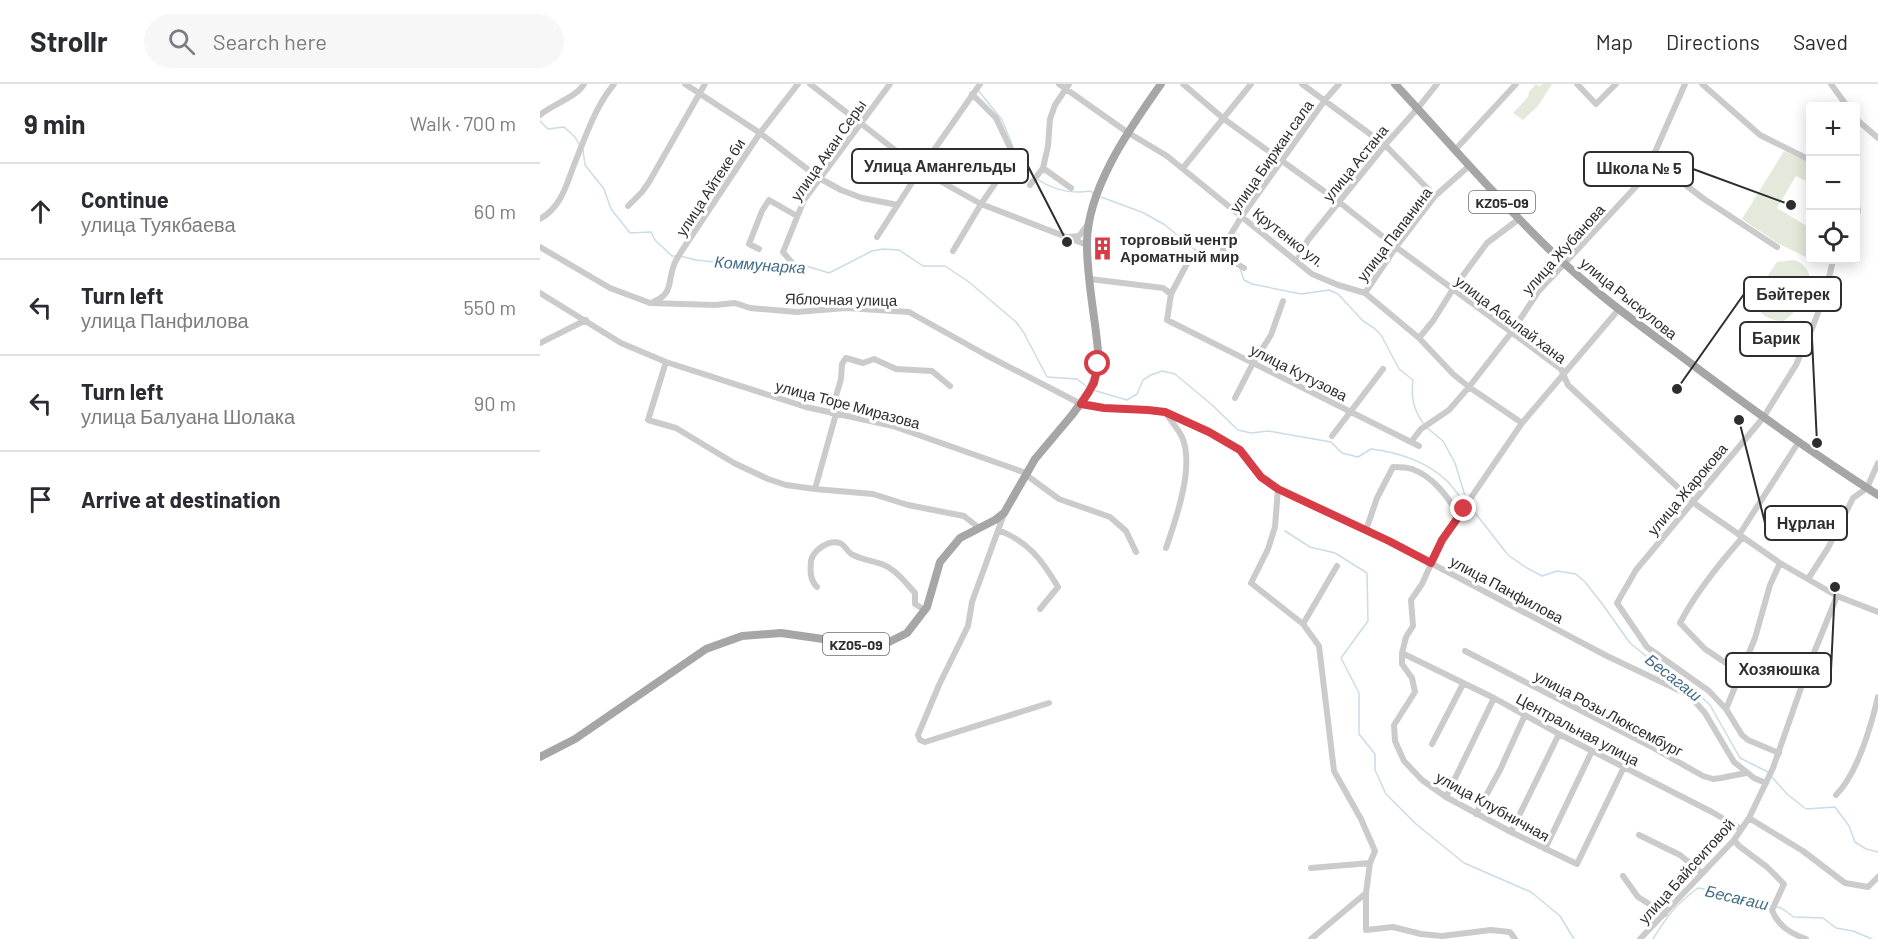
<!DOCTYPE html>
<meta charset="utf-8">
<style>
:root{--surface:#fff;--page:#f7f7f7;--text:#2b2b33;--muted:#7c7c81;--line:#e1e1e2}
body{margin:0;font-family:Barlow,sans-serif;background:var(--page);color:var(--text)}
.controls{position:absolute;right:18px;top:18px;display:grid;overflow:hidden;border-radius:6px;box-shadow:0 3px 15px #0003}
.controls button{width:54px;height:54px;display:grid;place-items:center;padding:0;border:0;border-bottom:2px solid var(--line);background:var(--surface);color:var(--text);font:30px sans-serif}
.stop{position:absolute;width:18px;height:18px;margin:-14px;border:4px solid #d73d46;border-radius:50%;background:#fff}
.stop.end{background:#d73d46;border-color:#fff;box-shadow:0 2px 6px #0008}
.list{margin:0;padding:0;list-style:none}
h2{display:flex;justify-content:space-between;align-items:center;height:78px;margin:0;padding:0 24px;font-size:26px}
h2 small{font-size:20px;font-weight:400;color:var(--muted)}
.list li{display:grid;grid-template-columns:39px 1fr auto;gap:18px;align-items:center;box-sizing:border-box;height:96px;padding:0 24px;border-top:2px solid var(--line)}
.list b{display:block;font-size:22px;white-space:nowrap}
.list p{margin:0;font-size:20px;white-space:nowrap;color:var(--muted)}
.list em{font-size:20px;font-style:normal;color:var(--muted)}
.icon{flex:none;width:33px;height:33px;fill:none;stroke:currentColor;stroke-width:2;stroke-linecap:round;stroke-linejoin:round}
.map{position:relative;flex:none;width:1338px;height:855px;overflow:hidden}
header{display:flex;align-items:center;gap:36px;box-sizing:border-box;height:84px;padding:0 30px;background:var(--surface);border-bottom:2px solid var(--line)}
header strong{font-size:28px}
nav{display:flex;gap:33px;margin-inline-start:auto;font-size:21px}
.search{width:420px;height:54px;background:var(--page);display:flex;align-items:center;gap:15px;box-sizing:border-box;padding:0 21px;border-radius:33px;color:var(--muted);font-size:22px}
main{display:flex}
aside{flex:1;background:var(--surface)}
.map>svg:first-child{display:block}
.green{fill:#e3eadc}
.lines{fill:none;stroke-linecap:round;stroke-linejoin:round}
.stream{stroke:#cadce8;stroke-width:1.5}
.minor{stroke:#cbcbcb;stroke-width:6}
.major{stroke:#a6a6a6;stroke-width:8}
.route{stroke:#d73d46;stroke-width:8}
.labels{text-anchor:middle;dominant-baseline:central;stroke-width:6;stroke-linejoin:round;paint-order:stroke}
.shield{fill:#fff;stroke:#6d6d6d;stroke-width:1.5}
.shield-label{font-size:14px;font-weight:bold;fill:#2e2e2e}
.street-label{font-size:15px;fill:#2e2e2e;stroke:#fff}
.poi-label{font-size:15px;font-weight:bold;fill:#2e2e2e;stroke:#fff;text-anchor:start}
.water-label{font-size:16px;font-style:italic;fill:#426c89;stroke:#fff}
.leader{fill:none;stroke:#2e2e2e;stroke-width:2}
.callout-dot{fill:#2e2e2e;stroke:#fff;stroke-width:2}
.callout{fill:#fff;stroke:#2e2e2e;stroke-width:2}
.callout-label{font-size:16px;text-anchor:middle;font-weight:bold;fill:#2e2e2e}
</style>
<header>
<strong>Strollr</strong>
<div class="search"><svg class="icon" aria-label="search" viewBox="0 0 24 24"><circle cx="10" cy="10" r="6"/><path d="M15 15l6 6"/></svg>Search here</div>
<nav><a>Map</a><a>Directions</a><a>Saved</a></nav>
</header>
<main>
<aside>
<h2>9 min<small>Walk · 700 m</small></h2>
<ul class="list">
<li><svg class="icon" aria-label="ahead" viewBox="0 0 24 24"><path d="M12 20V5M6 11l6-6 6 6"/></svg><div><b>Continue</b><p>улица Туякбаева</p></div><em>60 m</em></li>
<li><svg class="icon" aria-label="left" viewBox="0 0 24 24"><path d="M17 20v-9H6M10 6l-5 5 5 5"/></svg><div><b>Turn left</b><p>улица Панфилова</p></div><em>550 m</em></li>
<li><svg class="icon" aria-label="left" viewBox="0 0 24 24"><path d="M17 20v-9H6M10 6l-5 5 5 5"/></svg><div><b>Turn left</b><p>улица Балуана Шолака</p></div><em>90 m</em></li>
<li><svg class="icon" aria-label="arrive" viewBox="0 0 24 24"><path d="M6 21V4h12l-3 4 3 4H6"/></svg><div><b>Arrive at destination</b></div></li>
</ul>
</aside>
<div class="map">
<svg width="1338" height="855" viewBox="0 0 1338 855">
<rect width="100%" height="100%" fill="#fff"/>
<path class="green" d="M996 0 999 2 1003 0H1012L998 22 983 36 973 29 988 13 989 8Z
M1244 67 1270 79V99L1256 92 1237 124 1270 144V175L1239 160 1202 135Z
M1254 176C1286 187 1261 226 1243 237 1225 236 1218 229 1214 212L1237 178Z"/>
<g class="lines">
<path class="stream" d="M438 6 462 36 473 63
M0 37 8 45 24 43 35 53 39 60
M43 66 45 81 64 105 71 125 90 149 111 148 115 156 132 172H136
M477 72 493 92
M497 95C513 106 531 110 550 107L554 109
M561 113 604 129 625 141 654 165 669 174 683 172
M140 172 156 176 212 182 263 181 289 189 332 167 343 165 359 166 383 182H405L429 198 476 238 484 249 507 293 537 295 546 302
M700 184 704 196 712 200 761 210 789 206 798 210 823 237 834 244 841 251 859 285 873 296C871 314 873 324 883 339
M553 306 587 316 597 310 603 296 611 291 622 287 635 290 671 320 698 346 711 349 728 347 791 358 802 369 818 373 831 365C858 368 887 378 906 396 914 403 917 411 925 418
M886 343 903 357 915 379 926 415
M929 421 968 471 987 484 1002 492 1017 487 1036 490 1045 498 1063 521 1090 559 1128 590 1150 602 1170 621 1200 674 1228 688
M745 447 770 463 795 469 827 489 828 537 801 574 819 609V650L835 670V686L846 710 876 740 924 779 991 808 1020 832 1034 855
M1231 692 1247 710 1266 725 1295 723 1309 742 1315 758 1326 765 1338 768
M1237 823 1241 824 1254 833 1283 834 1296 844 1313 847 1332 855
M1113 855C1128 831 1135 821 1158 804L1179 807 1204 817 1233 822"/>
<path class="minor" d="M145 0 220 49 279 94 301 106 322 114 358 121
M270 0 382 87 441 120 547 161
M519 0 587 48 627 72 772 190 798 201 825 209 879 254 913 290 929 303 982 339
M643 0 684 35 799 118 856 163 1021 285 1028 301 1158 422 1240 479 1297 512 1338 528
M762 0 845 61 895 112
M1037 0 1056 20 1076 0
M1162 0 1220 51 1270 76
M1291 0 1307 22
M0 31C11 21 37 13 44 0
M1316 35 1338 54
M915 66 976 0
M1115 82 1135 93 1164 115 1237 163
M503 84 531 104
M643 84 711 0
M490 101 503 84 508 62 510 35 515 21 529 0
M1316 112 1318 128 1316 130
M88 122 102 108 109 98 165 0
M0 135C21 123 26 102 34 81 45 54 55 23 74 0
M337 153 380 86 440 0
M528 153 539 152 548 140
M0 163 70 204 110 219 175 221 195 219 210 224 257 228 306 224 369 228 446 271 541 320 564 324 587 326H608L625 329 669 348 700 366 721 393 738 405 849 457 1067 572 1149 611 1165 629 1194 678 1214 694 1226 699
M219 165 209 160 222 127 229 116 257 132
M413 167 441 120 474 72 456 34 432 10
M650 174 631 210 627 236 879 362
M757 177 768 156 845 61 878 24 897 0
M253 180 243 168 264 116 350 0
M704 184 684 172 683 163 702 132 785 16 799 0
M550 195 623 204 631 210
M0 209 81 259 126 278 266 323 353 342 486 389 489 393 519 415 570 433 586 447 596 468
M825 209 856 163 895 112 929 82
M113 218C134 209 127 199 134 181 135 177 139 172 141 168L220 49 258 0
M1079 225 982 339 902 456 882 500 871 516 873 542 866 553 862 569V580L872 594 875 608 854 641 855 657 864 677 882 696 906 713 971 748 1037 780 1084 683
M879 254 893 237 913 205 947 159 979 135
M0 259 46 236
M126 278 108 336 136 344 194 379 228 395 246 401 275 405 333 410 368 421 424 432 439 444
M695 314 713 279 731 251 743 217
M291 329 301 295 302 280 306 274 323 279 334 275 356 285 392 287 410 302
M626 329C631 337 638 345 642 353 655 382 636 435 626 464
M792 352 843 285
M871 358 881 345 909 326 929 303 971 249 998 208 1115 82V68L1145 0
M275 405 296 330
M738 405 735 443 728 465 711 499 763 540 779 562 794 687 821 735 835 767 830 779
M464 430 432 518 428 542 399 601 378 651 380 656 385 658 509 619
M458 446C488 457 502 476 518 503L500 525
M826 446 837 414 853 383C859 383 866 383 872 385 894 393 908 413 919 432
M1199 451 1258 359
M1268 495 1288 464 1313 414 1327 404 1338 379
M277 503C270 496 270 487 271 477 273 467 288 455 300 459 305 461 308 469 313 471 323 476 334 477 344 481 356 486 366 499 375 509V520L385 526
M763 540 797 482
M925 567 1110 662 1163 692 1173 695 1181 694 1206 689
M862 569 954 614 1019 650 1172 728 1201 745
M1201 589 1165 565 1140 539C1156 508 1179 480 1202 454
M1186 625 1215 554 1230 501 1240 479
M892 660 923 600
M1239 669 1208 656 1202 651 1186 625 1169 607 1107 563 1077 519 1096 486 1223 334 1256 281 1273 242 1286 207 1293 176
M1296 711C1317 690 1331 642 1338 613
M906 713 954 614
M936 730 960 686 985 631
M1209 734 1263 767 1305 799 1328 803 1338 793
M971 748 1019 650
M1099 751 1140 771 1162 789
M1194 756 1199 762 1227 783 1244 800 1232 826C1238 842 1250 849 1266 855
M1005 765 1052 667
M771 784 830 779 826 809V846L853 843 881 850 902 852 951 846 970 848 975 855
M1083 792 1098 813 1125 830
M771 855 826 809
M1100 855 1194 756 1209 734 1233 684 1269 581 1297 512"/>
<path class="major" d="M855 0C907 56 956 114 1010 166 1049 204 1094 237 1137 269 1203 319 1269 367 1338 411
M0 673 35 655 166 565 202 552 241 549 339 563 367 549 387 523 400 478 420 454 455 436 464 429 495 375 532 331 549 308 556 291 558 267C555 232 547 196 547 161 546 106 590 44 621 0"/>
</g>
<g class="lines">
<path class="route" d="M558 280 554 299 541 320 564 324 608 326 625 328 669 348 700 366 721 393 738 405 849 457 891 479 902 456 924 425"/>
</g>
<defs>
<symbol id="building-bare" viewBox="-9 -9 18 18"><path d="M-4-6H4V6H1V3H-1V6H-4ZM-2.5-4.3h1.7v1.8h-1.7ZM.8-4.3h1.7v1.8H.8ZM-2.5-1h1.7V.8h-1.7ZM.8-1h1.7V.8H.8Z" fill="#d73d46" stroke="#fff" stroke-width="2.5" paint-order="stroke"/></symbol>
</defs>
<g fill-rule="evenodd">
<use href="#building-bare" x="546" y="148" width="33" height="33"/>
</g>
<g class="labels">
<g class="shield">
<rect x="929" y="107" width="66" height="22" rx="4.5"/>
<rect x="283" y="549" width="66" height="22" rx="4.5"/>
</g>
<g class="shield-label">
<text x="962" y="118">KZ05-09</text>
<text x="316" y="560">KZ05-09</text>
</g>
<g class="street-label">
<text transform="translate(288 66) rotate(-55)">улица Акан Серы</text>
<text transform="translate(731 72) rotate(-55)">улица Биржан сала</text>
<text transform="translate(815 79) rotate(-51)">улица Астана</text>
<text transform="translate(170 103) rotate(-57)">улица Айтеке би</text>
<text transform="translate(854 150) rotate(-53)">улица Папанина</text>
<text transform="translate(749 153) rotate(38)">Крутенко ул.</text>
<text transform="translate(1023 165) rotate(-48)">улица Жубанова</text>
<text transform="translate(1089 214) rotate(39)">улица Рыскулова</text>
<text transform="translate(301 215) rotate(1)">Яблочная улица</text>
<text transform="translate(971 235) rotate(37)">улица Абылай хана</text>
<text transform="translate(759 288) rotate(27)">улица Кутузова</text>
<text transform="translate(308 320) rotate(15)">улица Торе Миразова</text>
<text transform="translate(1147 405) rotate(-50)">улица Жарокова</text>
<text transform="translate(967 505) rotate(28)">улица Панфилова</text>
<text transform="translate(1069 629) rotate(28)">улица Розы Люксембург</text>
<text transform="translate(1038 645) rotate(28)">Центральная улица</text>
<text transform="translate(953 722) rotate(29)">улица Клубничная</text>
<text transform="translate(1146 787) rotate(-48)">улица Байсеитовой</text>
</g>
<g class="poi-label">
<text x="580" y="155">торговый чентр<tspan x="580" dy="17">Ароматный мир</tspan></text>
</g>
<g class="water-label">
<text transform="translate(220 180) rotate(4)">Коммунарка</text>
<text transform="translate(1134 593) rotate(38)">Бесагаш</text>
<text transform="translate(1197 813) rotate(13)">Бесағаш</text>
</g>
</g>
<path class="leader" d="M527 158L488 82M1251 121L1153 85M1137 305L1204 210M1277 359L1272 255M1199 336L1225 439M1295 503L1291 586"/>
<g class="callout-dot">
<circle cx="527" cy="158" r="6"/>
<circle cx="1251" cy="121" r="6"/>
<circle cx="1137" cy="305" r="6"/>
<circle cx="1277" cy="359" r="6"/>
<circle cx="1199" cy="336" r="6"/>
<circle cx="1295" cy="503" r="6"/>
</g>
<g class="callout">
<rect x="312" y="65" width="176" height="34" rx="6"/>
<rect x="1044" y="68" width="109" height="34" rx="6"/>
<rect x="1204" y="193" width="97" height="34" rx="6"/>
<rect x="1200" y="238" width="72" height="34" rx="6"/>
<rect x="1225" y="422" width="82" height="34" rx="6"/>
<rect x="1186" y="569" width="105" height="34" rx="6"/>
</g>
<g class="callout-label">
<text x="400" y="88">Улица Амангельды</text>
<text x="1099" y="90">Школа № 5</text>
<text x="1253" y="216">Бәйтерек</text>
<text x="1236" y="260">Барик</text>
<text x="1266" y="445">Нұрлан</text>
<text x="1239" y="591">Хозяюшка</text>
</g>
</svg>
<div class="controls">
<button>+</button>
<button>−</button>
<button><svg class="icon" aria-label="locate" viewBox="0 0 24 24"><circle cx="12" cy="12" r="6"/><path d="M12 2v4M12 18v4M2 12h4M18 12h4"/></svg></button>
</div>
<div class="stop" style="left:558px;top:280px"></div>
<div class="stop end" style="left:924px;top:425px"></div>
</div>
</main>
